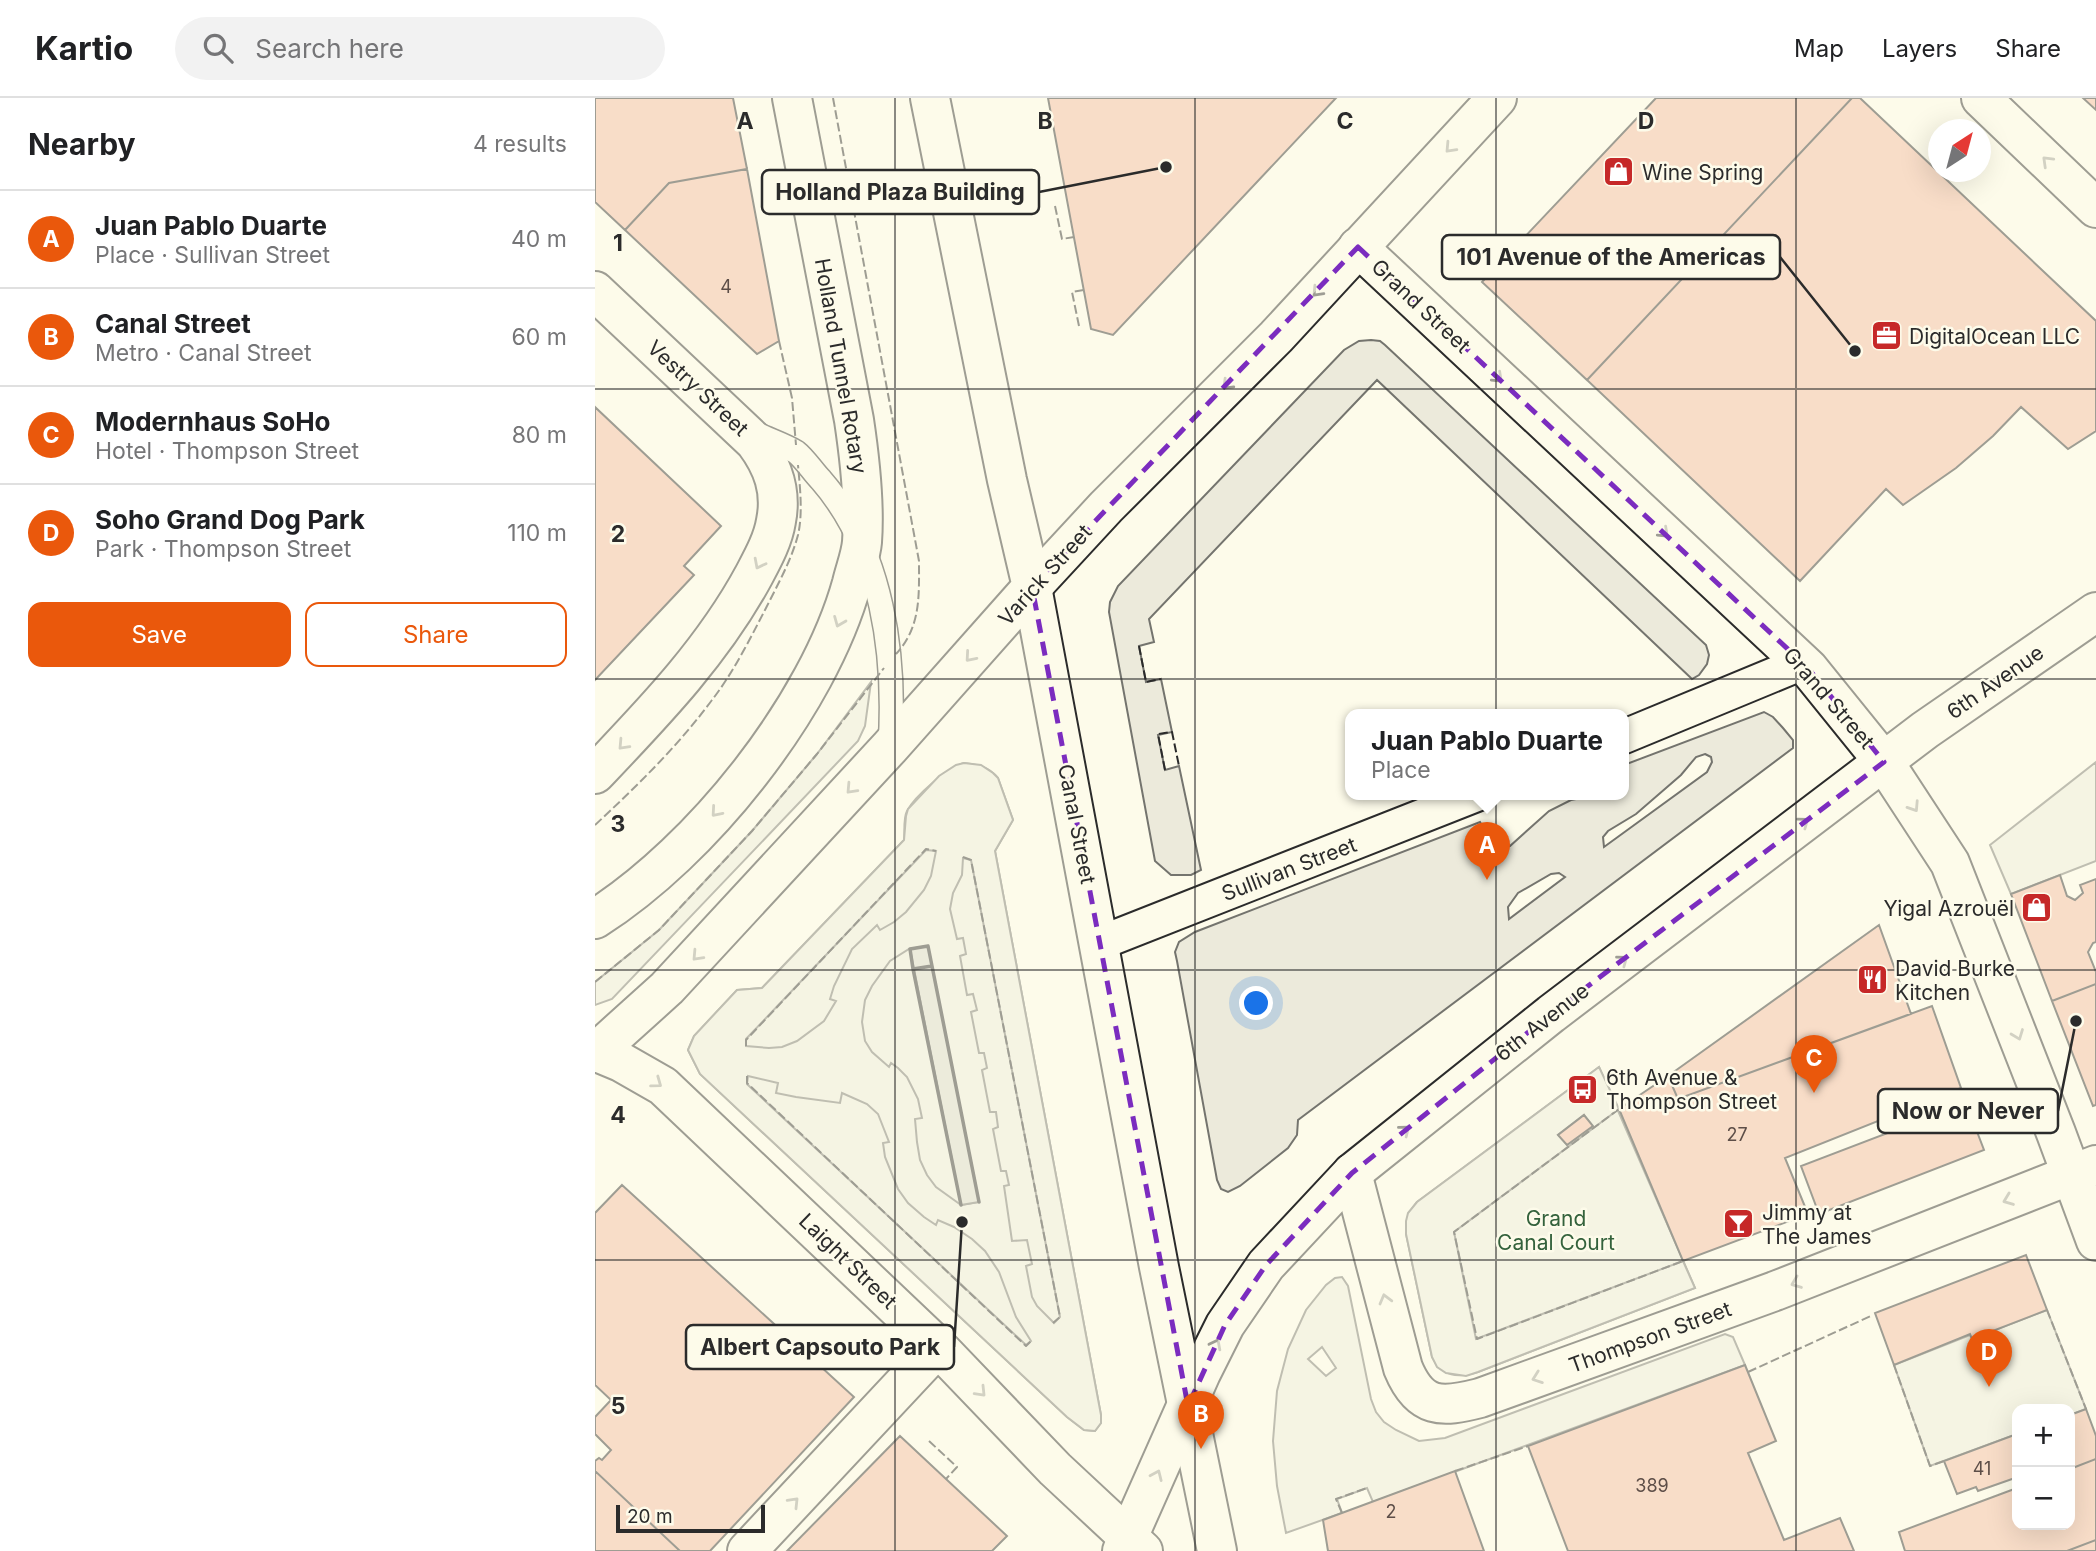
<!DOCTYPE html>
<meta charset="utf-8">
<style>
:root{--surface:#fff;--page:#f2f2f2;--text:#202124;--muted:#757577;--line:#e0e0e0;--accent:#ea580c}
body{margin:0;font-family:Inter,sans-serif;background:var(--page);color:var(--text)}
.controls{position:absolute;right:21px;bottom:21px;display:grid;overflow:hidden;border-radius:14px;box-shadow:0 7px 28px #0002}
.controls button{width:63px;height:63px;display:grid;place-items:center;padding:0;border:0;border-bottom:2px solid var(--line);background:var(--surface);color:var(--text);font:35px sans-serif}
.compass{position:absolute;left:1333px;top:21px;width:63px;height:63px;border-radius:50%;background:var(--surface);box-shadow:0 7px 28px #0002;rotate:36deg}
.scale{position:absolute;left:21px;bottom:18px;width:149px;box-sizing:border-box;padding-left:7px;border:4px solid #2b2b2b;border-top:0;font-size:19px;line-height:24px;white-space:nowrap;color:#2b2b2b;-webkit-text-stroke:5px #fdfbea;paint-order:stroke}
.you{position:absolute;left:662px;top:906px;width:24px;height:24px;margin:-18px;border:5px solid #fff;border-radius:50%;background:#1a73e8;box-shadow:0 0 0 10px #1a73e833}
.badge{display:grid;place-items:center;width:46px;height:46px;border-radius:50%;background:var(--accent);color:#fff;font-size:23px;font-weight:700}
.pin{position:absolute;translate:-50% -58px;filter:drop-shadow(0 2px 4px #0008)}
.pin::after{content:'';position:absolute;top:37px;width:24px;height:21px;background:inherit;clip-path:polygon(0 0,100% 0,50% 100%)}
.popup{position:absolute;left:750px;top:611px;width:284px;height:91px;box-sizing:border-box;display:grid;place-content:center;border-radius:14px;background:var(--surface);filter:drop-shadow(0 2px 5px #0005);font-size:23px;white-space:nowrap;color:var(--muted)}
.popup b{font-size:26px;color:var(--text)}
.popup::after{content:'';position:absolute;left:50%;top:100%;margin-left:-14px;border:14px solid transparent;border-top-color:var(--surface)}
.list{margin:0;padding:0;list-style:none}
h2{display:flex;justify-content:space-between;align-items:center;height:91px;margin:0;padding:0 28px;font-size:30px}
h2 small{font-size:23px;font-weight:400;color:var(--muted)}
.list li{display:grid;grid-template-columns:46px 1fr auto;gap:21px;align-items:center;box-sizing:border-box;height:98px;padding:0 28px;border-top:2px solid var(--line)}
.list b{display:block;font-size:26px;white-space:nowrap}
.list p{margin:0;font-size:23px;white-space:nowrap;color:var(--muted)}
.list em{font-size:23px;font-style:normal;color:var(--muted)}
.actions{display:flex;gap:14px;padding:21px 28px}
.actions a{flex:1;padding:16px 0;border:2px solid var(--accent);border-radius:14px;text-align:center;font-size:24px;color:var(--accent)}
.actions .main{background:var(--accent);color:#fff}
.icon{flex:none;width:38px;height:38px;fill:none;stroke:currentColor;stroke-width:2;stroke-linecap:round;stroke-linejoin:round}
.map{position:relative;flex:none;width:1501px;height:1453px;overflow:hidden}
header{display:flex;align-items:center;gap:42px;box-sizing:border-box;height:98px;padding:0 35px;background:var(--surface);border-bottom:2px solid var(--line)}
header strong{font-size:33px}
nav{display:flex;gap:38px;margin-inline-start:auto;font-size:24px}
.search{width:490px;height:63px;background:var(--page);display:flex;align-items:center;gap:18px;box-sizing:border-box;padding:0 24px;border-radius:38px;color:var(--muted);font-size:26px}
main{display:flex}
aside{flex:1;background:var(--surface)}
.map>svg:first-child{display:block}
.green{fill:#ecebdb;stroke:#74746e;stroke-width:2}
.parking{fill:#eceadb;stroke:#74746e;stroke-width:2;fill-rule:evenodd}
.water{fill:#d8d7c9;stroke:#74746e;stroke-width:2}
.building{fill:#f2b8a0;stroke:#2b2b2b;stroke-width:2}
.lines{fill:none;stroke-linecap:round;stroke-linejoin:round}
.service-casing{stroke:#2b2b2b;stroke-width:26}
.pedestrian-casing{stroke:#2b2b2b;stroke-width:37}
.minor-casing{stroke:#2b2b2b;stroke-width:42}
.secondary-casing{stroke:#2b2b2b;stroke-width:42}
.primary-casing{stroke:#2b2b2b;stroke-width:42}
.trunk-casing{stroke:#2b2b2b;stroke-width:42}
.motorway-casing{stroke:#2b2b2b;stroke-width:42}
.service{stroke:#fdfbea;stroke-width:23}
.pedestrian{stroke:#fdfbea;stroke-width:33}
.minor{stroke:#fdfbea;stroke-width:38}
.secondary{stroke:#fdfbea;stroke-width:38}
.primary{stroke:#fdfbea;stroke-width:38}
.trunk{stroke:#fdfbea;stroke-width:38}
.motorway{stroke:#fdfbea;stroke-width:38}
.fence{stroke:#2b2b2b;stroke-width:2;stroke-dasharray:9 3.5;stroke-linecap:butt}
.wall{stroke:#2b2b2b;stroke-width:3.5}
.oneway{stroke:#9e9d94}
.marked{fill:none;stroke:#7b2cbf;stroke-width:5;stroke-dasharray:14 9;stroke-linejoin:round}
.grid{fill:none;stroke:#2b2b2b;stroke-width:2;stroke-opacity:0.55}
.labels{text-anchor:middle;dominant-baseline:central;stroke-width:5;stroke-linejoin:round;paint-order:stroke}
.number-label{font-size:18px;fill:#5d4e48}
.poi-label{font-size:21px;fill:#2b2b2b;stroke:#fdfbea;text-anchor:start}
.street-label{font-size:21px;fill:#2b2b2b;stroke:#fdfbea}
.park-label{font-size:21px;fill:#34623c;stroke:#fdfbea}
.grid-label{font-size:23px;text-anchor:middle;font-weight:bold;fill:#2b2b2b;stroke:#fdfbea;stroke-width:5;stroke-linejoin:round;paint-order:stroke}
.leader{fill:none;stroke:#2b2b2b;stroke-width:2.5}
.callout-dot{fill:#2b2b2b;stroke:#fdfbea;stroke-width:2.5}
.callout{fill:#fdfbea;stroke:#2b2b2b;stroke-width:2.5}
.callout-label{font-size:23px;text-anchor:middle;font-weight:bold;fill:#2b2b2b}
</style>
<header>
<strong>Kartio</strong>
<div class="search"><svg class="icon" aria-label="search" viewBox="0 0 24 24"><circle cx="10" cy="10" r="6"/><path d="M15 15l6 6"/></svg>Search here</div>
<nav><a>Map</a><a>Layers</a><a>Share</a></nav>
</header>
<main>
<aside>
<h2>Nearby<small>4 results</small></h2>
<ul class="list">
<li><span class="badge">A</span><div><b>Juan Pablo Duarte</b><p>Place · Sullivan Street</p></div><em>40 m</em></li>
<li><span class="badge">B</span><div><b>Canal Street</b><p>Metro · Canal Street</p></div><em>60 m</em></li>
<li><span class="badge">C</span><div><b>Modernhaus SoHo</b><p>Hotel · Thompson Street</p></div><em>80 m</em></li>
<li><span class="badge">D</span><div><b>Soho Grand Dog Park</b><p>Park · Thompson Street</p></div><em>110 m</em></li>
</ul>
<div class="actions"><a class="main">Save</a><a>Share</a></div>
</aside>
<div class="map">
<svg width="1501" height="1453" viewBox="0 0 1501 1453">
<rect width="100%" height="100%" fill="#fdfbea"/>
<path class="green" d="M369 665C383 667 393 668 403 680L418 722 400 753 506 1317V1325L500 1333 489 1332 472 1319 105 976 93 952 99 938 142 892 167 890 309 742C310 733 308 721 312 713 320 698 352 670 369 665Z
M1004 969 1100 1190 883 1274C863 1280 847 1279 837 1259L811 1136C811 1122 813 1115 822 1104Z
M1452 1212 1491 1311 1475 1317V1311H1422V1336L1335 1368 1299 1267 1375 1237 1377 1241Z"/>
<path class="parking" d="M776 242 785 243 790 247 1111 547 1114 557 1112 566 1104 577 1097 581 782 282 554 521 559 544 544 548 551 584 566 581 577 634 563 637 570 672 584 668 606 772 596 777H576L560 763 514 514 515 504 523 488 749 252 764 243Z
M276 584 270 628 263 643 17 901 0 907V884L64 832 157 733 222 656Z
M1169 614 1178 619 1188 630 1198 642V650L703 1022 702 1037 693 1050 645 1088 633 1094 626 1091 622 1082 582 863 580 854 584 844 600 834 885 724 898 747 906 750 915 748 954 713 976 702 1006 696H1028L1029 667ZM1110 656 1116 659 1117 664 1112 674 1009 749 1008 739 1013 733 1041 716 1086 677 1101 659ZM964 775 970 779 914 821 913 809 923 795 956 776Z
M1501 664V763L1416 796 1395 747Z
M369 665 386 667 398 675 403 680 418 722 400 753 506 1317V1325L500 1333 489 1332 472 1319 105 976 93 952 99 938 142 892 167 890 309 742 311 718 313 711 344 678 361 667ZM331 752 341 753 336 778 329 792 311 814 299 824 285 832 282 827 257 851 239 888 235 901 241 903 229 923 202 943 187 949 174 950 151 948V941ZM368 760 376 762 465 1219 459 1225 442 1208 437 1199 431 1168 437 1166 432 1142 417 1143 409 1088 414 1087 411 1073H406L398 1031 403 1029 401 1014H395L387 972 392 970 389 955H384L376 914 382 912 378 896 372 897 365 858 371 856 368 840 362 841 355 811 358 795 367 777ZM333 848 384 1104 366 1107 341 1089 332 1077 325 1062 322 1044 320 1021 327 1020 323 1001 312 979 303 970 296 965 294 969 277 954 270 943 267 924 270 902 277 888 295 863 314 851ZM153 978 183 985 181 995 201 999 245 1005 247 995 272 1006 283 1016 294 1044 288 1045 290 1059 303 1091 313 1105 329 1119 341 1127 343 1122 359 1129 377 1141 390 1153 404 1174 421 1219 436 1243 431 1247 152 986Z
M1004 969 1024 1011 859 1134 881 1241 1088 1163 1100 1190 883 1274 871 1278 851 1275 842 1269 837 1259 811 1136V1123L813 1115 822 1104ZM989 1017 997 1028 972 1047 963 1037Z
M747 1179 753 1188 776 1301 781 1314 789 1324 801 1332 824 1343 850 1340 1130 1236 1138 1239 1150 1267 778 1404 772 1390 742 1401 747 1415 691 1435 682 1388 678 1343 682 1293 693 1251 711 1212 731 1187 740 1180ZM727 1249 741 1270 731 1278 713 1261Z"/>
<path class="water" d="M333 848 384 1104 366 1107 315 851Z"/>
<path class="building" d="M0 0H138L152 71 74 85 30 132 0 104Z
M453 0H741L518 237 496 231Z
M1061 0H1257L992 282 887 184Z
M1257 0H1265L1501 223V333L1473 351 1426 309 1398 338 1361 370 1308 407 1291 391 1205 483 992 282Z
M1488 0H1501V12Z
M152 71 184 243 162 256 30 132 74 85Z
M0 309 126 428 89 468 99 477 0 582Z
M1465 777 1472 798 1480 802 1488 795 1485 787 1501 781V844L1498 845 1493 854 1501 874V886L1457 903 1416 796Z
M1284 827 1316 916 1083 1001 1073 978Z
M1501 886V1007L1498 1008 1457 903Z
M1337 908 1366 990 1190 1060 1213 1116 1088 1163 1024 1011 1073 978 1083 1001Z
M1371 1005 1389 1052 1224 1116 1206 1068Z
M989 1017 998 1028 972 1047 963 1037Z
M27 1087 259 1299 115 1453H85L0 1373V1363L4 1360 7 1362 16 1352 0 1336V1319L16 1302 0 1287V1115Z
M1431 1157 1452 1212 1377 1241 1375 1236 1299 1267 1280 1215Z
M1150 1267 1181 1343 1153 1355 1189 1442 1245 1420 1259 1453H973L933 1348Z
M1491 1311 1501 1338V1361L1475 1371V1317Z
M1422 1336 1420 1380 1383 1393 1381 1389 1362 1396 1349 1363Z
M305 1338 412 1438 397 1453H192Z
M1501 1361V1442L1472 1453H1310L1304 1434 1422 1390V1427H1475V1371Z
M0 1373 85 1453H0Z
M860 1373 889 1453H733L728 1422Z
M1501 1442V1453H1472Z"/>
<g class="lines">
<defs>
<path id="service" d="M158 334C171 341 188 346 201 354 210 361 218 374 226 382 288 453 301 558 295 649"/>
<path id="pedestrian" d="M1028 639 1207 565
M505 845 883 696"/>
<path id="minor" d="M0 193 160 344C178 368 187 393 181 423 178 442 168 460 159 477 118 553 59 614 0 676
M757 1075 808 1270C825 1311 846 1310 885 1300L1180 1193 1501 1067
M152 1453 343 1249"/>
<path id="secondary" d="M437 489 511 409 681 239 902 0"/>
<path id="primary" d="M335 0 412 382 437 489 564 1169 622 1453
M763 149 1213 570 1289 664 1355 765 1461 1035 1501 1143
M2 954 26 964 68 988 343 1249 460 1371 548 1453
M0 955 72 890 295 649 437 489"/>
<path id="trunk" d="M1386 0 1501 110
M527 1453 606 1275 630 1227 671 1167 757 1075 956 916 1330 632 1501 514"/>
<path id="motorway" d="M0 821C107 753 223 608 257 485 260 472 266 457 267 444 270 404 265 362 259 322L197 0
M0 954H2"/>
</defs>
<use href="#service" class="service-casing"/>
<use href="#pedestrian" class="pedestrian-casing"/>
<use href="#minor" class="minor-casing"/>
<use href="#secondary" class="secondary-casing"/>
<use href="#primary" class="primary-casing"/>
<use href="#trunk" class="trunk-casing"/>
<use href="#motorway" class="motorway-casing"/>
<use href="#service" class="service"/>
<use href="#pedestrian" class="pedestrian"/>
<use href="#minor" class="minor"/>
<use href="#secondary" class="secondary"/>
<use href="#primary" class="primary"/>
<use href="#trunk" class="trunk"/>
<use href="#motorway" class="motorway"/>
<path class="fence" d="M238 0 324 463C324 498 326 529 301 556
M460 108 467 141 479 139
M484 228 477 194 489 192
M184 243 197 300 201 347
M544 548 551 584 566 581
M570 672 563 636 577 634 584 668
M0 727C42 688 83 648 117 602 138 575 155 541 171 510 183 486 196 463 203 437 208 415 205 390 203 367
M368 759 376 762 465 1219 458 1225
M0 884 64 832 157 733 222 656 289 570
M151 948V942L331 751 341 753
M152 978V985L431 1248 437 1242
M1024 1011 859 1134 882 1241 1088 1163
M1452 1212 1491 1311
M1299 1267 1335 1368 1349 1363
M1153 1274 1278 1217
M334 1343 362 1369 351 1381
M860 1373 933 1348
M747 1415 741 1401 772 1390"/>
<path class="wall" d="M333 848 337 868 318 871 315 851Z
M337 868 384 1104
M318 871 366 1107"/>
</g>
<defs><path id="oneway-chevron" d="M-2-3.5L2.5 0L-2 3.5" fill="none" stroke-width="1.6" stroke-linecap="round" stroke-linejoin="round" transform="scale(1.75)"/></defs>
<g class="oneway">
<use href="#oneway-chevron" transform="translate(855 50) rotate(133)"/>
<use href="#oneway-chevron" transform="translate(1452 63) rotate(-136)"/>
<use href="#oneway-chevron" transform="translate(722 194) rotate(133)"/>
<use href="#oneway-chevron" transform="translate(903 280) rotate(43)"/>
<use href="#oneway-chevron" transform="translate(632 287) rotate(135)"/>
<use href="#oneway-chevron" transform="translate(1069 435) rotate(43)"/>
<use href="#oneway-chevron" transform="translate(164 466) rotate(117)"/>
<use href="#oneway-chevron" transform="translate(244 524) rotate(112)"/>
<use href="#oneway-chevron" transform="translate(375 559) rotate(131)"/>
<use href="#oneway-chevron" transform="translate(28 647) rotate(133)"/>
<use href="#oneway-chevron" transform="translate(256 691) rotate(133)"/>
<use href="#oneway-chevron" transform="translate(1319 709) rotate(57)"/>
<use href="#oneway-chevron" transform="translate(121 714) rotate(131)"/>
<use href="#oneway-chevron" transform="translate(1209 724) rotate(-37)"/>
<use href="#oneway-chevron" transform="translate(102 858) rotate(133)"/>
<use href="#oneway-chevron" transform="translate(1028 862) rotate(-37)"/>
<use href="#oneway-chevron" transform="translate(1423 937) rotate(69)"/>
<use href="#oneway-chevron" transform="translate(62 985) rotate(36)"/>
<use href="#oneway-chevron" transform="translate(810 1032) rotate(-39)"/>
<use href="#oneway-chevron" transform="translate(1413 1102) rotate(159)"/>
<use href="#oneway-chevron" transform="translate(1201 1185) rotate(159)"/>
<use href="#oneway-chevron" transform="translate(790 1201) rotate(-105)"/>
<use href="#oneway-chevron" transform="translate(621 1246) rotate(-63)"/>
<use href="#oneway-chevron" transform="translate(942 1280) rotate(160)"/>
<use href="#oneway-chevron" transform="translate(386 1294) rotate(46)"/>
<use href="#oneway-chevron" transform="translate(562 1377) rotate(-66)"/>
<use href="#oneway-chevron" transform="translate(199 1404) rotate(-46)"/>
</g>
<path d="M0 0H1501V1453H0ZM763 149 1213 570 1289 664 956 916 757 1075 671 1167 630 1227 593 1308 437 489Z" fill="#fdfbea" fill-opacity=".55" fill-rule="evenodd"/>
<path class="marked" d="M763 149 1213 570 1289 664 956 916 757 1075 671 1167 630 1227 593 1308 437 489Z"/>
<path class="grid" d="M300 0V1453M600 0V1453M901 0V1453M1201 0V1453M0 291H1501M0 581H1501M0 872H1501M0 1162H1501"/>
<defs>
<symbol id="shop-square" viewBox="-11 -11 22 22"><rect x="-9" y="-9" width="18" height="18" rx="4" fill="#c62828" stroke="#fdfbea"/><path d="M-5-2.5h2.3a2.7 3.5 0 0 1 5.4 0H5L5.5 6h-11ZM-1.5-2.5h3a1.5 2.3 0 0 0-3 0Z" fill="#fff"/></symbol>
<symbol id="office-square" viewBox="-11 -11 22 22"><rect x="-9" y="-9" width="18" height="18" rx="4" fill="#c62828" stroke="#fdfbea"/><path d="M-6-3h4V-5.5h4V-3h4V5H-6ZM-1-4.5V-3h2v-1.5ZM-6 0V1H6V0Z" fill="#fff"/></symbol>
<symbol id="restaurant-square" viewBox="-11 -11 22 22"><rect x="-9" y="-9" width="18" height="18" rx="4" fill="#c62828" stroke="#fdfbea"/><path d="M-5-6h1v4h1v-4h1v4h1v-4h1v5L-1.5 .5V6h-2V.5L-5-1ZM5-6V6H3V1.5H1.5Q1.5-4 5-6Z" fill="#fff"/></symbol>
<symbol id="bus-square" viewBox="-11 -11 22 22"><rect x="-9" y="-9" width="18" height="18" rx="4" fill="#c62828" stroke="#fdfbea"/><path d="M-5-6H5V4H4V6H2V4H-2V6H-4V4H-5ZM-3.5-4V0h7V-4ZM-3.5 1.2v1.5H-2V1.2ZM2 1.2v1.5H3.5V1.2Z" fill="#fff"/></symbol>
<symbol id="bar-square" viewBox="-11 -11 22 22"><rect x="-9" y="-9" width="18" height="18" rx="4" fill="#c62828" stroke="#fdfbea"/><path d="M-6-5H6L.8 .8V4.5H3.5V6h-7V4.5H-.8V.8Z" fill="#fff"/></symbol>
</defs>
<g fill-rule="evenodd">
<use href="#shop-square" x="1006" y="56" width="35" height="35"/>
<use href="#office-square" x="1274" y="220" width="35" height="35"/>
<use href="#shop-square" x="1424" y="792" width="35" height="35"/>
<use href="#restaurant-square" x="1260" y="864" width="35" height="35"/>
<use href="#bus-square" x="970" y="974" width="35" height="35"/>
<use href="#bar-square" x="1126" y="1108" width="35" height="35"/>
</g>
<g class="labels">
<g class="number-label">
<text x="131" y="188">4</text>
<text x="1142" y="1036">27</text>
<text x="1387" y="1370">41</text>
<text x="1057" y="1387">389</text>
<text x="796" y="1413">2</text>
</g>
<g class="poi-label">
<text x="1047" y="74">Wine Spring</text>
<text x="1314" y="238">DigitalOcean LLC</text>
<text x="1419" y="810" text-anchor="end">Yigal Azrouël</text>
<text x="1300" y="870">David Burke<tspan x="1300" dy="24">Kitchen</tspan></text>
<text x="1011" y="979">6th Avenue &amp;<tspan x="1011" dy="24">Thompson Street</tspan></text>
<text x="1167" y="1114">Jimmy at<tspan x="1167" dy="24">The James</tspan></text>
</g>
<g class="street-label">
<text transform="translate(826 208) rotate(43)">Grand Street</text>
<text transform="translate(246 268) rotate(80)">Holland Tunnel Rotary</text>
<text transform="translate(103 290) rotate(43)">Vestry Street</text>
<text transform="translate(450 477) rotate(-48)">Varick Street</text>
<text transform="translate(1400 584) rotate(-35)">6th Avenue</text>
<text transform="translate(1234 600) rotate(49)">Grand Street</text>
<text transform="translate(482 726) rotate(79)">Canal Street</text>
<text transform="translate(694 771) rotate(-21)">Sullivan Street</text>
<text transform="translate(947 924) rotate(-38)">6th Avenue</text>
<text transform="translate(253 1163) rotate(44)">Laight Street</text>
<text transform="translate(1055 1239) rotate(-20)">Thompson Street</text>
</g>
<g class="park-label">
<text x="961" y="1120">Grand<tspan x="961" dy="24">Canal Court</tspan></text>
</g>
</g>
<g class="grid-label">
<text x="150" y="31">A</text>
<text x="450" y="31">B</text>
<text x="750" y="31">C</text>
<text x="1051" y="31">D</text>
<text x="23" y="153">1</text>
<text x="23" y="444">2</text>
<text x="23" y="734">3</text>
<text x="23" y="1025">4</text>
<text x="23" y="1316">5</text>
</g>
<path class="leader" d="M571 69L444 94M1260 253L1185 159M1481 923L1463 1013M367 1124L359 1249"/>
<g class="callout-dot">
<circle cx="571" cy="69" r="7"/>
<circle cx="1260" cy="253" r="7"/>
<circle cx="1481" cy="923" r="7"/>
<circle cx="367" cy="1124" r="7"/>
</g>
<g class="callout">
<rect x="167" y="72" width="277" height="44" rx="7"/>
<rect x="847" y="137" width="338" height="44" rx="7"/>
<rect x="1283" y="991" width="180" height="44" rx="7"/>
<rect x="91" y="1227" width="268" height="44" rx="7"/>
</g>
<g class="callout-label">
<text x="305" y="102">Holland Plaza Building</text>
<text x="1016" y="167">101 Avenue of the Americas</text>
<text x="1373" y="1021">Now or Never</text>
<text x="225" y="1257">Albert Capsouto Park</text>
</g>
</svg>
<div class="controls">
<button>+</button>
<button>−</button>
</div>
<svg class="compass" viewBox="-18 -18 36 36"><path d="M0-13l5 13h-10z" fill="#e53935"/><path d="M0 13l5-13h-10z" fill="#757577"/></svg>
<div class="scale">20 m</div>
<div class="you"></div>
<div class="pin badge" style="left:892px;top:782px">A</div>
<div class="popup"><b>Juan Pablo Duarte</b>Place</div>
<div class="pin badge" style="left:606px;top:1351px">B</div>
<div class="pin badge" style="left:1219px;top:995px">C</div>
<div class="pin badge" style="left:1394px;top:1289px">D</div>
</div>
</main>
